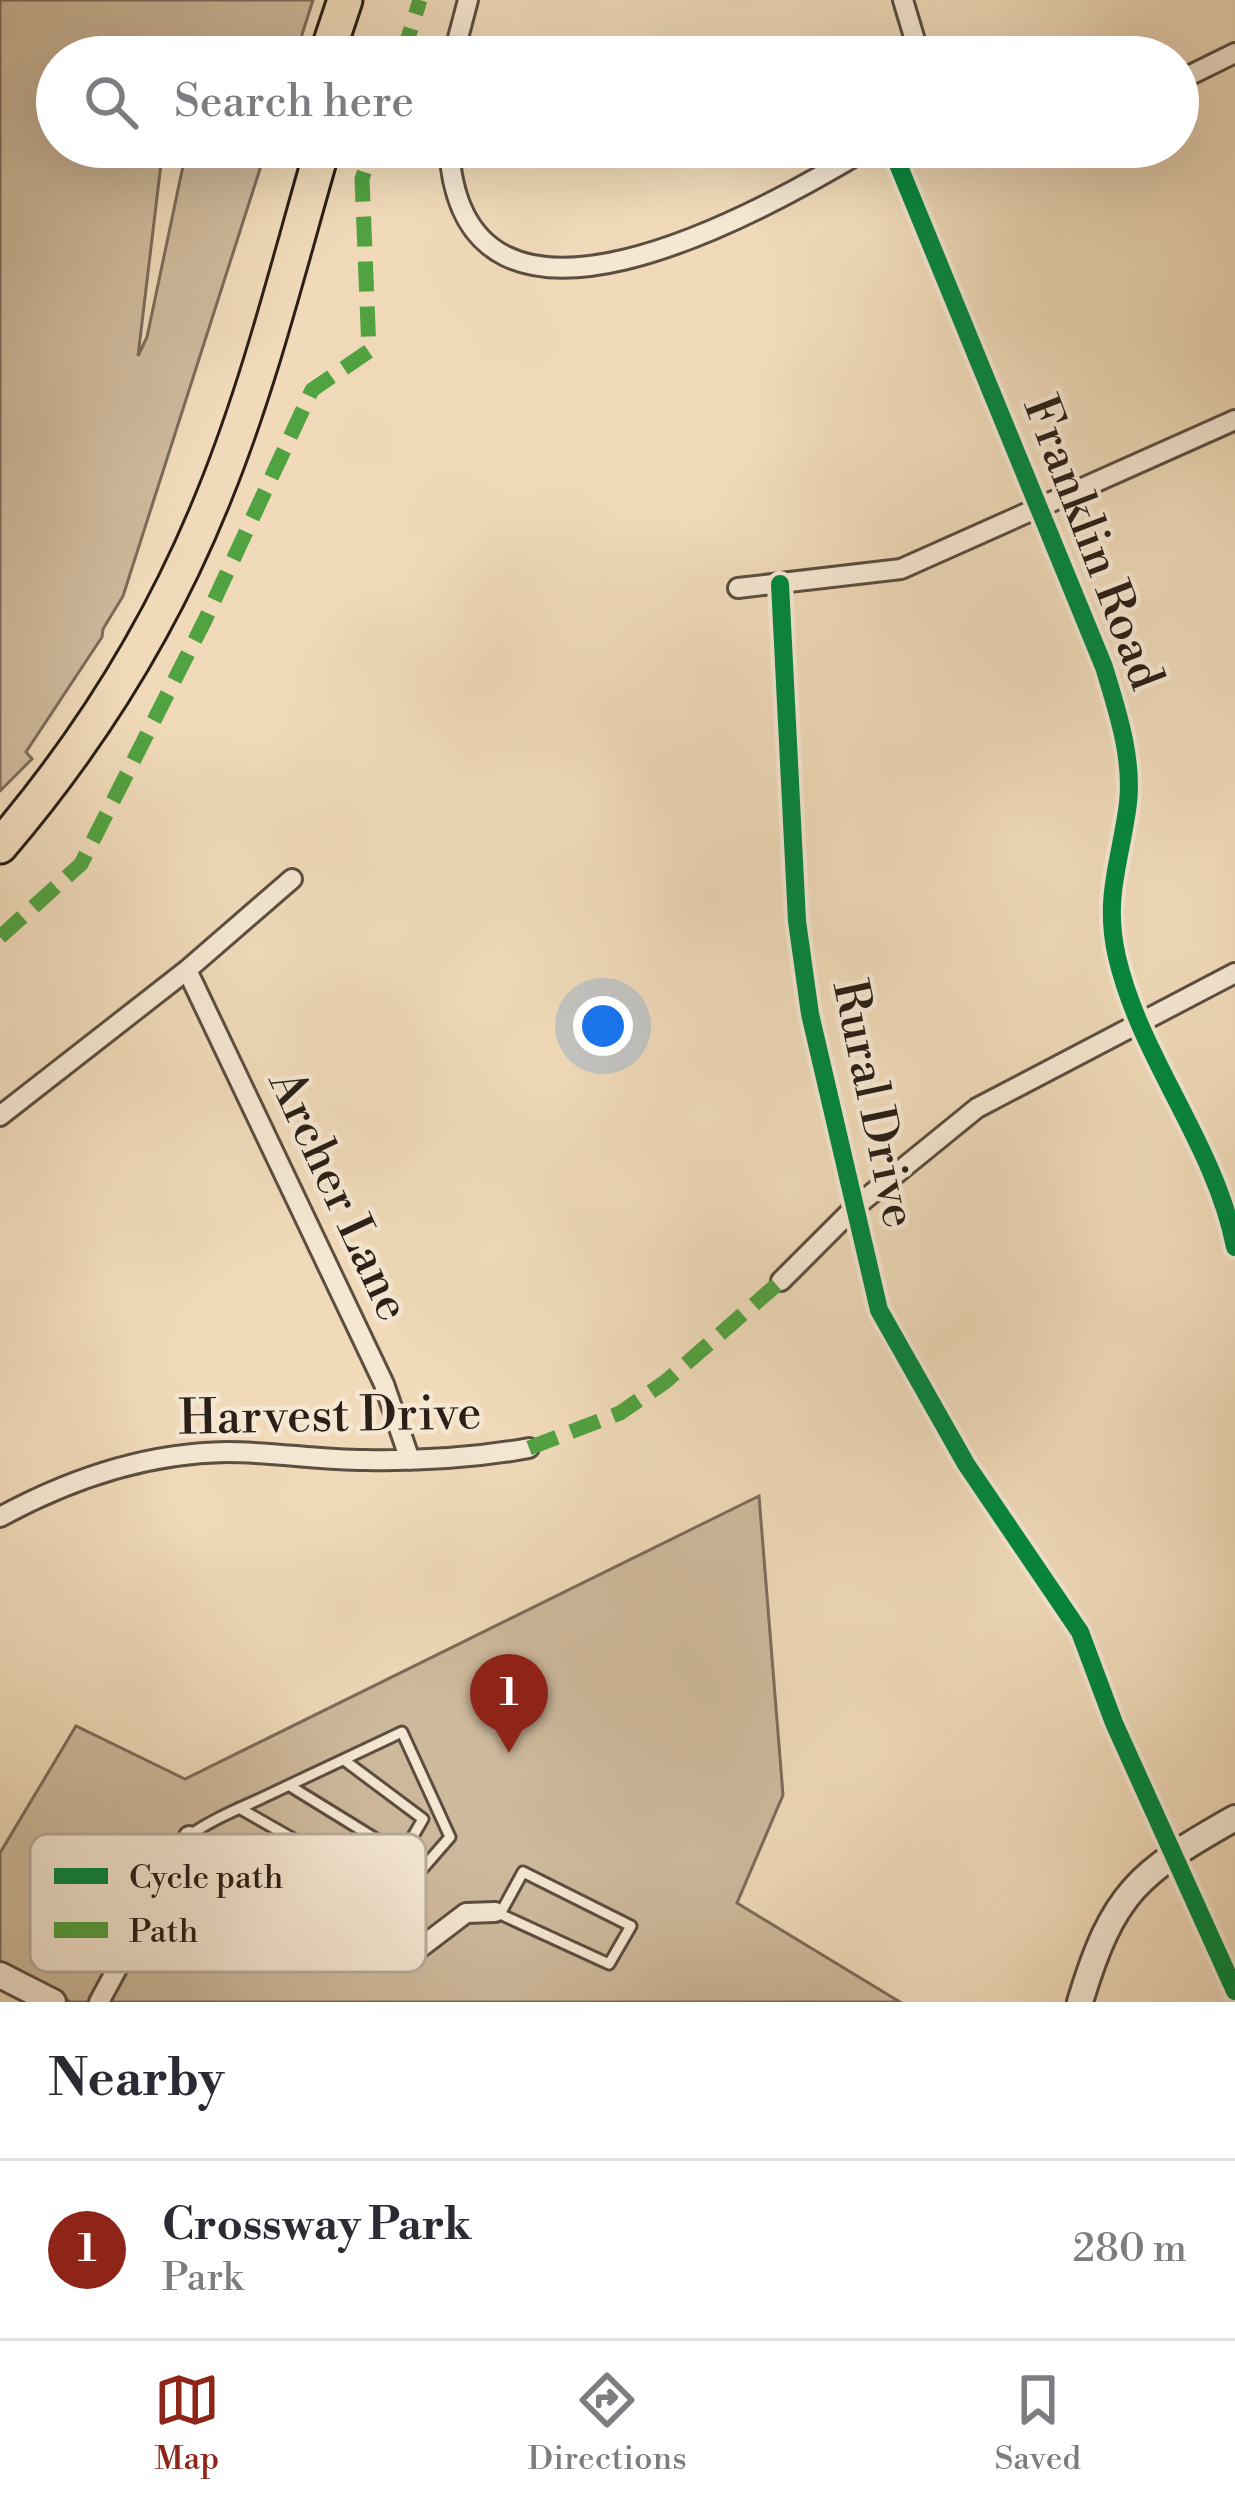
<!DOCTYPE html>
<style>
:root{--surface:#fff;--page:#f2f2f3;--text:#2b2b33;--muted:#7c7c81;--line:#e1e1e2;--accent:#8f2418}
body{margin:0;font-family:"Libre Bodoni",serif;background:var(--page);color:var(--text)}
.you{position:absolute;left:603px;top:1026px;width:42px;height:42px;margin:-30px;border:9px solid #fff;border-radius:50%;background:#1a73e8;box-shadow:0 0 0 18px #1a73e833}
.badge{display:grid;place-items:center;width:78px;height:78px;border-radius:50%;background:var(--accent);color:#fff;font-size:39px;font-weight:700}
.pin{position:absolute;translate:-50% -99px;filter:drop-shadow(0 3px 6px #0008)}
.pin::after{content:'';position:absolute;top:63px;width:42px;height:36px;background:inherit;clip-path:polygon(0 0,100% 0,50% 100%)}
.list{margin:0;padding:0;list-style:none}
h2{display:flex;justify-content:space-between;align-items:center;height:156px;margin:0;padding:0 48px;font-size:51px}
h2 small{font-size:39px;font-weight:400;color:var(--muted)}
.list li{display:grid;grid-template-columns:78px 1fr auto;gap:36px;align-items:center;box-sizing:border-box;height:180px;padding:0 48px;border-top:3px solid var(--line)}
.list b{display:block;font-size:45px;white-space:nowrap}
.list p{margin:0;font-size:39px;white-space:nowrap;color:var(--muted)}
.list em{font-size:39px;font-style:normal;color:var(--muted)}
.icon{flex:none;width:66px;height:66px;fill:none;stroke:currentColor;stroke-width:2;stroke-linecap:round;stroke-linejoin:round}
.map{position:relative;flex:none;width:1235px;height:2002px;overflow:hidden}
.search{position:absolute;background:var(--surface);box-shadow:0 12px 48px #0002;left:36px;right:36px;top:36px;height:132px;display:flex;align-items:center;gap:30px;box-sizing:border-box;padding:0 42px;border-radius:66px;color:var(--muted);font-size:45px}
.sheet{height:336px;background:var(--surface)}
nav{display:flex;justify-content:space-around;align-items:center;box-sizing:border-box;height:168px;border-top:3px solid var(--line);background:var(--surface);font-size:33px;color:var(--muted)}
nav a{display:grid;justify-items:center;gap:6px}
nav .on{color:var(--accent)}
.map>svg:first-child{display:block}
.green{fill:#cfba9d;stroke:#7d6c5a;stroke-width:3}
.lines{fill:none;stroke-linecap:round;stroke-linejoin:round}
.service-casing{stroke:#5c4e40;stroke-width:15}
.minor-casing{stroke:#5c4e40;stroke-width:24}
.tertiary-casing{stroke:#5c4e40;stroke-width:30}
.motorway-casing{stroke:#2b1f17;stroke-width:39}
.service{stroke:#f5e7d2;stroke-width:9}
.minor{stroke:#f5e7d2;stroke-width:18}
.tertiary{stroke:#f5e7d2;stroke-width:24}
.motorway{stroke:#f0dab9;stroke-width:33}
.quiet{stroke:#51a240;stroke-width:15;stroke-dasharray:30 15;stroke-linecap:butt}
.cycleway-casing{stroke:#f5e7d2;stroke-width:26}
.cycleway{stroke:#00873e;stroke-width:18}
.labels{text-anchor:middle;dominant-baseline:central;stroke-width:9;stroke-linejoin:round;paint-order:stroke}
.street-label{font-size:48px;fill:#2b1f17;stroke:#f5e7d2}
.key{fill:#f5e7d2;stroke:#b8ab9a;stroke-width:3}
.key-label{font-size:33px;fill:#2b1f17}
</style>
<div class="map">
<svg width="1235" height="2002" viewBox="0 0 1235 2002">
<rect width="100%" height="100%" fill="#f0dab9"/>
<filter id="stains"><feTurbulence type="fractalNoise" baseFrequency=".00167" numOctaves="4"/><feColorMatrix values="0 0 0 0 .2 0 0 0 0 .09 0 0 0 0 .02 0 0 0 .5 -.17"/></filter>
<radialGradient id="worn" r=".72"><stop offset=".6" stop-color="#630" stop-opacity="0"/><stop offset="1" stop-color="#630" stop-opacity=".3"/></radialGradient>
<path class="green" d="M0 0H313L295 57H57V147H163L138 356 147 337 187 147H267L123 596 103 629 102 637 26 752 32 759 0 791Z
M759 1496 783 1795 737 1903 900 2002H71L0 1962V1853L76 1726 185 1779Z"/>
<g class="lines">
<defs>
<path id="service" d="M344 1760 423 1819 402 1855
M290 1786 423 1868
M189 1836C212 1819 239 1809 264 1797 310 1775 356 1754 402 1732L450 1837 397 1898 239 1808
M495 1912 500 1914 609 1964 631 1926 523 1872 500 1914"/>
<path id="minor" d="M903 0 920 57
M453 57 468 0
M1178 81 1235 53
M449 147C461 384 766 210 870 147
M891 147 1104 667C1117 710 1133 757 1128 803 1121 860 1103 897 1117 957 1141 1060 1215 1144 1235 1247
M780 584 797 921 810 1014 879 1310 966 1464 1080 1632 1114 1723 1235 1991
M738 588 901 569 1235 420
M187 970 384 1384 410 1460
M0 1116 187 970 292 879
M781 1281 854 1208 977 1108 1235 973
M0 1517C70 1479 146 1453 227 1452 273 1452 319 1460 365 1460 420 1461 475 1458 529 1448
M99 2002 189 1836 412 1954 466 1913 495 1912"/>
<path id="tertiary" d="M0 1975 53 2002
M1080 2002C1113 1892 1138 1873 1235 1818"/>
<path id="motorway" d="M326 57 345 0
M0 846C89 742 163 623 214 496 260 383 289 264 323 147"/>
</defs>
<use href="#service" class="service-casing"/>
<use href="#minor" class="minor-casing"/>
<use href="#tertiary" class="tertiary-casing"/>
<use href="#motorway" class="motorway-casing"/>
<use href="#service" class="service"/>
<use href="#minor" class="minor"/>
<use href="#tertiary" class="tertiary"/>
<use href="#motorway" class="motorway"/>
<path class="quiet" d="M402 57 420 0
M0 937 81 864 205 620 312 390 369 351 362 179 372 147
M529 1448 620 1413 665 1382 781 1281"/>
<defs>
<path id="cycleway" d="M891 147 1104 667C1117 710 1133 757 1128 803 1121 860 1103 897 1117 957 1141 1060 1215 1144 1235 1247
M780 584 797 921 810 1014 879 1310 966 1464 1080 1632 1114 1723 1235 1991"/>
</defs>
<use href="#cycleway" class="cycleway-casing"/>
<use href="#cycleway" class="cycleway"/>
</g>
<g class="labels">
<g class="street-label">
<text transform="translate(1092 543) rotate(69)">Franklin Road</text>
<text transform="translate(873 1104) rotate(78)">Rural Drive</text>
<text transform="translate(338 1196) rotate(65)">Archer Lane</text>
<text transform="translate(330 1417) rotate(-1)">Harvest Drive</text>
</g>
</g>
<rect x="30" y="1834" width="396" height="138" rx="18" class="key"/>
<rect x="54" y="1868" width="54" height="16" fill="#00873e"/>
<rect x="54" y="1922" width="54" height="16" fill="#51a240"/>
<g class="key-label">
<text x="129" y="1888">Cycle path</text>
<text x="129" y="1942">Path</text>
</g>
<rect width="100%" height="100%" filter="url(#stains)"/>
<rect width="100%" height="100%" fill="url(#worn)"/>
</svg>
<div class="you"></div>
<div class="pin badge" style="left:509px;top:1753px">1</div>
<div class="search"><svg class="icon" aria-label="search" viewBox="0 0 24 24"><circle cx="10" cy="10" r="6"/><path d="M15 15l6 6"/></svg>Search here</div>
</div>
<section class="sheet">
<h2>Nearby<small></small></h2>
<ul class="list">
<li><span class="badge">1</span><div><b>Crossway Park</b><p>Park</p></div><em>280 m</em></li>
</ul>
</section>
<nav>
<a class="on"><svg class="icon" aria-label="map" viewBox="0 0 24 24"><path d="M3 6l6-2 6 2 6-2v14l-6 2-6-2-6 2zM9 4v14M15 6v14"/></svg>Map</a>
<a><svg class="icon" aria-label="directions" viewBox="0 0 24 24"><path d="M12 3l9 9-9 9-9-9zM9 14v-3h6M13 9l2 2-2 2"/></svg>Directions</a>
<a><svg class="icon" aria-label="saved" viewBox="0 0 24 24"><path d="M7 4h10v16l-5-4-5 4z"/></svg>Saved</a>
</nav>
